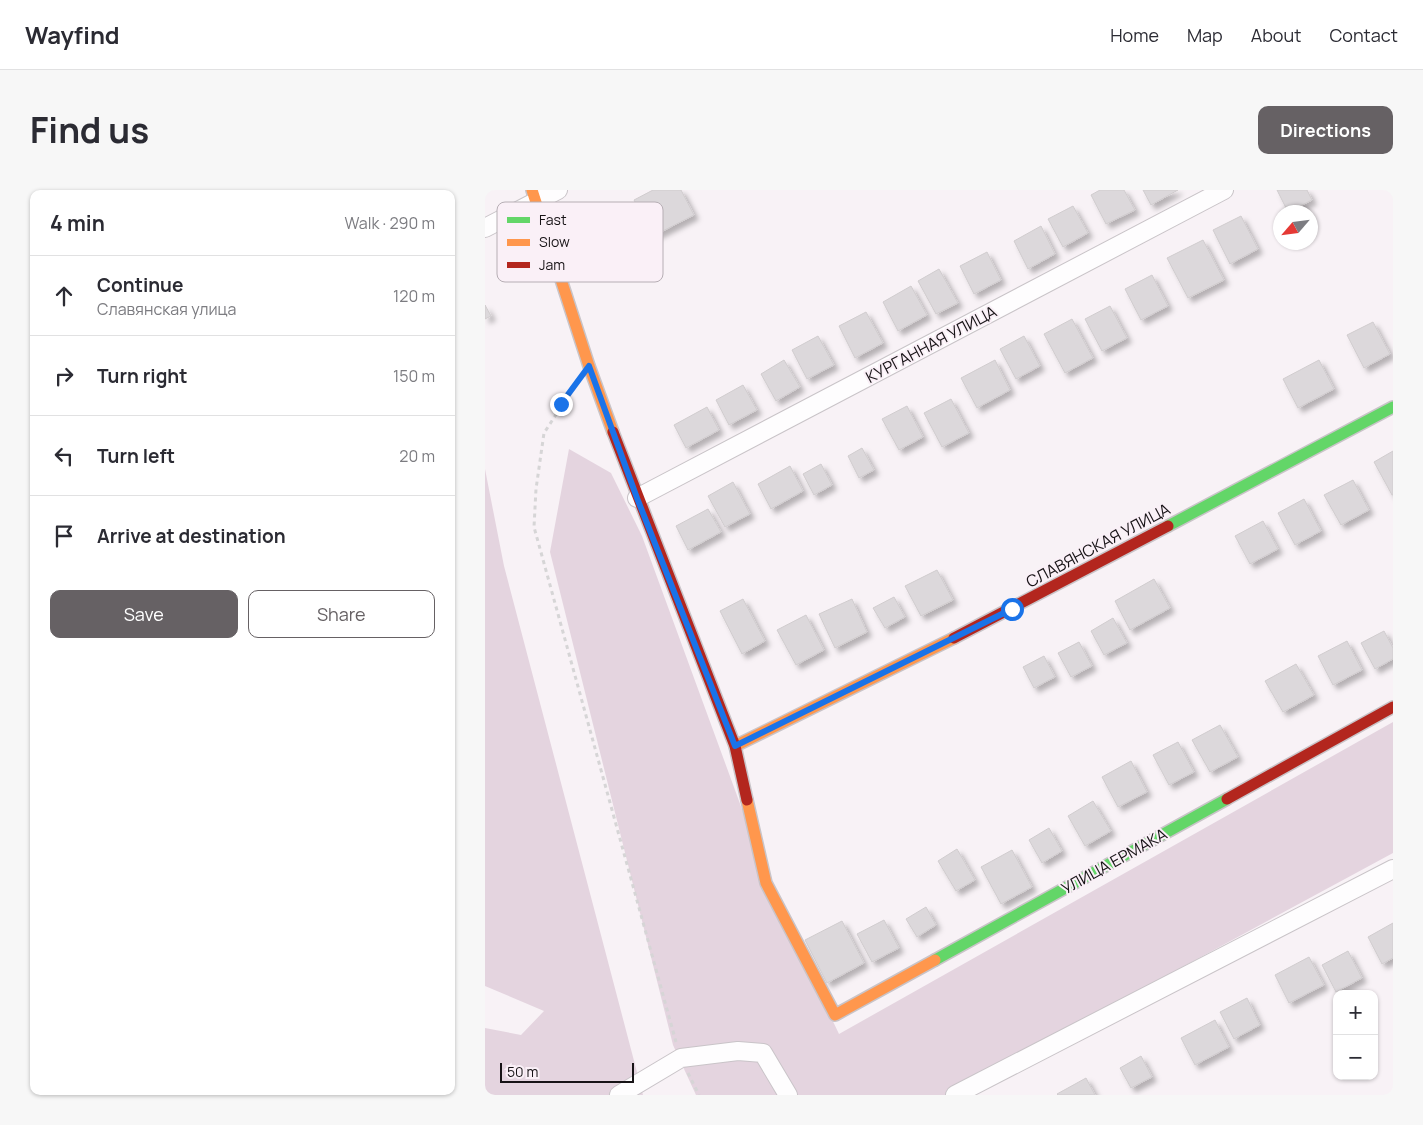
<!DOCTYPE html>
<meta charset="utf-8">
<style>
:root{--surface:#fff;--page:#f7f7f7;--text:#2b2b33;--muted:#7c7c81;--line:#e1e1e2;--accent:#666164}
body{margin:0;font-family:Manrope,sans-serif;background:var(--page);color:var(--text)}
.controls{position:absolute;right:15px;bottom:15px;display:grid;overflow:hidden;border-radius:10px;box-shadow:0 1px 4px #0004}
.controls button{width:45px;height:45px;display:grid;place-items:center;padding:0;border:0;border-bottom:1px solid var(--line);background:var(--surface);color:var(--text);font:25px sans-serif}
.compass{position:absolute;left:788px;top:15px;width:45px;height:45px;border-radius:50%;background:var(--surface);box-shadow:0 1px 4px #0004;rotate:242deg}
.scale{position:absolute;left:15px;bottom:12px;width:134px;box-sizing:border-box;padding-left:5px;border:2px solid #171316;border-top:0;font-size:14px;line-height:18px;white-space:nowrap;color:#171316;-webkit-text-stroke:4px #faf0f7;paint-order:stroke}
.stop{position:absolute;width:15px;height:15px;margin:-11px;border:4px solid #1a73e8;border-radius:50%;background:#fff}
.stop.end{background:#1a73e8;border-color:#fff;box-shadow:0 1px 5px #0008}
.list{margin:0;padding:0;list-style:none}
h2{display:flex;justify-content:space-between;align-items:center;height:65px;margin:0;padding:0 20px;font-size:21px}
h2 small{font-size:16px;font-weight:400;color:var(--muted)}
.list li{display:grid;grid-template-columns:32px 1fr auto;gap:15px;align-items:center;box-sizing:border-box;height:80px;padding:0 20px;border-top:1px solid var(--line)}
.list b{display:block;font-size:19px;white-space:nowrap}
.list p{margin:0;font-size:16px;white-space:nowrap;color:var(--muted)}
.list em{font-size:16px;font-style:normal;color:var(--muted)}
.actions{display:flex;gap:10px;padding:15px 20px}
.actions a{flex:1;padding:11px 0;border:1px solid var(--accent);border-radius:10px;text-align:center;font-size:18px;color:var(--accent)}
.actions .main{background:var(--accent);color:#fff}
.icon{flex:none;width:28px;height:28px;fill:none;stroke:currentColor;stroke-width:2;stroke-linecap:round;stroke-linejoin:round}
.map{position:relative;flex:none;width:908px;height:905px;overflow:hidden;border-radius:10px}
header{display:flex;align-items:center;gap:30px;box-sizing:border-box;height:70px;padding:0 25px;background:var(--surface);border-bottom:1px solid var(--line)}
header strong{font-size:24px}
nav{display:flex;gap:28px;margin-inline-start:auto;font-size:18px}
.intro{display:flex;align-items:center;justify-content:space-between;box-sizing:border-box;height:120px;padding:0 30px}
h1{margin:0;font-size:35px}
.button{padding:12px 22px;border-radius:10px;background:var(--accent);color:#fff;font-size:18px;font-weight:700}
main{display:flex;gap:30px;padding:0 30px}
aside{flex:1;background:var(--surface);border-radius:10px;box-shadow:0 1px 4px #0004}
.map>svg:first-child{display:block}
.green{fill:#e4d4df}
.building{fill:#dcd8db;stroke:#d0ccce;filter:url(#shadow)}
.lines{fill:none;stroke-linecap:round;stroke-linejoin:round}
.street-casing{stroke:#c9c4c8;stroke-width:20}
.fast-casing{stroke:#c9c4c8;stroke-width:14}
.slow-casing{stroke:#c9c4c8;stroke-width:14}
.jam-casing{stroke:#c9c4c8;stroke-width:14}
.path{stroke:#d6d5d6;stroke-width:3;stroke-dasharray:4 4;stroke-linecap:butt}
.street{stroke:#fefdfe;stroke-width:18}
.fast{stroke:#63d668;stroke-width:11}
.slow{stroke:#ff974d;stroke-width:11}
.jam{stroke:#b3261e;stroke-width:11}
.route{stroke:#1a73e8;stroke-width:6}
.labels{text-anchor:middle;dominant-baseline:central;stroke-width:4;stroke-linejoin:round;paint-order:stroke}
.street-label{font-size:16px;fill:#171316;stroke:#faf0f7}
.key{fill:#faf0f7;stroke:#b6aeb4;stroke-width:1}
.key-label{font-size:14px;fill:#171316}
</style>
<header>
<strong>Wayfind</strong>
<nav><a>Home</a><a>Map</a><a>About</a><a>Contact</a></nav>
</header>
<div class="intro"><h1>Find us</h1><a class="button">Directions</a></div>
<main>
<aside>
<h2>4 min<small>Walk · 290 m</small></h2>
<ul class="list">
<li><svg class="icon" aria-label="ahead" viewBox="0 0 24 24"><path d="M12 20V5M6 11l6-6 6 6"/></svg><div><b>Continue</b><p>Славянская улица</p></div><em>120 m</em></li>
<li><svg class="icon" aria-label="right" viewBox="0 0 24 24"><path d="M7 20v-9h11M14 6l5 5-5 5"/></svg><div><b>Turn right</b></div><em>150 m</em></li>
<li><svg class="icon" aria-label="left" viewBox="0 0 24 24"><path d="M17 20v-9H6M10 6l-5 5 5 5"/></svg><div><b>Turn left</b></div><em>20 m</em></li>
<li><svg class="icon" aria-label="arrive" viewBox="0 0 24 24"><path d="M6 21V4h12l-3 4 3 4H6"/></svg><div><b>Arrive at destination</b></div></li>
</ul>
<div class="actions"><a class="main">Save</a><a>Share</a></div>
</aside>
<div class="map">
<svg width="908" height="905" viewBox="0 0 908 905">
<defs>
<filter id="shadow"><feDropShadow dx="4.5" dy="4.5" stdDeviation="2.5" flood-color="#0004"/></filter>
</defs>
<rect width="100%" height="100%" fill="#f8f2f6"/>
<path class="green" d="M84 259 126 283 157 346 291 712 354 844 908 532V663L461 905H211L188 855 65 362Z
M0 279 19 376 158 905H0V838L36 845 59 821 0 796Z"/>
<path class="building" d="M168 0H196L209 25 168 46 149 10Z
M615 0H639L650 20 621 34 606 5Z
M658 0H693L666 15Z
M792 0H822L827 10 803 22Z
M588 16 603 43 578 57 563 29Z
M756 26 773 59 745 74 728 40Z
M556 36 570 64 543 79 529 51Z
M718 50 739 90 703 108 682 68Z
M502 62 516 90 489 104 475 76Z
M454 79 473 113 451 124 433 91Z
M667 85 683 116 656 130 640 99Z
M426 96 442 125 413 141 398 112Z
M0 115 6 126 0 129Z
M625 116 642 148 617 161 600 129Z
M381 122 398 153 370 168 354 136Z
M587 129 608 168 580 183 559 144Z
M888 132 905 164 879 178 862 145Z
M333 146 349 175 322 189 307 160Z
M539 146 555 176 531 189 515 159Z
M299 170 315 197 291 211 276 184Z
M510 170 525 200 492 218 476 188Z
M834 170 849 199 813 218 798 189Z
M258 195 272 220 244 235 231 210Z
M466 209 484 243 457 257 439 223Z
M422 216 438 247 414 260 397 229Z
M222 217 234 240 201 258 189 235Z
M377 258 389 280 374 288 363 266Z
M908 261V305H907L889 272Z
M336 274 347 295 329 305 318 284Z
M305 276 318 301 286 319 273 294Z
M868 290 884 320 856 335 839 305Z
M248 292 265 324 240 337 223 306Z
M819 309 836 341 810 355 793 323Z
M223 319 236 342 203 360 191 336Z
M778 331 793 359 765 374 750 346Z
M452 380 468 410 436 426 420 396Z
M669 389 685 418 645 440 630 411Z
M409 407 420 427 400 438 388 418Z
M258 409 280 451 257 464 235 421Z
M367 409 382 442 350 458 334 424Z
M321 425 339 460 311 475 292 440Z
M628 428 642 453 619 465 606 441Z
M899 441 908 458V469L890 479 876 453Z
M862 451 877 480 848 495 833 466Z
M594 452 607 476 586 487 573 463Z
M559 466 570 487 549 498 538 477Z
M811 474 829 505 798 522 780 491Z
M735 535 753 567 725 582 707 550Z
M693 552 709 582 684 595 668 565Z
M646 571 662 602 633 617 617 587Z
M608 611 626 641 600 656 583 626Z
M564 638 577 661 557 673 544 650Z
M472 659 490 690 471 701 453 671Z
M527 660 547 697 516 714 496 677Z
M441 717 451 735 432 747 421 729Z
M399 730 414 758 387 772 372 744Z
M357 731 379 773 342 793 320 750Z
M908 733V768L897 774 883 747Z
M863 761 877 788 851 802 837 775Z
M824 767 839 795 804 813 790 785Z
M762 808 775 835 749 849 735 822Z
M730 830 744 857 710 875 696 848Z
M656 866 667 887 646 898 635 878Z
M601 888 610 905H573L572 904Z"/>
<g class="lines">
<defs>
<path id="street" d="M0 38 73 0
M152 308 739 0
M134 905 196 868 253 861 278 863 303 905
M470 905 908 679"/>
<path id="fast" d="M683 336 908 217
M450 770 742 609"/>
<path id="slow" d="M47 0 104 176 128 242
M250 556 469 448
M262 610 281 693 350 825 450 770"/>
<path id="jam" d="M128 242 250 556 262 610
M469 448 683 336
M742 609 908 517"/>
</defs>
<use href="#street" class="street-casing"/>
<use href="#fast" class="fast-casing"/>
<use href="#slow" class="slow-casing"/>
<use href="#jam" class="jam-casing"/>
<path class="path" d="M89 197 59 243 51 299 49 337 191 852
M203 883 214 905"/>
<use href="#street" class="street"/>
<use href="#fast" class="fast"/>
<use href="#slow" class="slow"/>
<use href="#jam" class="jam"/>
</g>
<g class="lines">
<path class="route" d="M76 214 104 176 152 308 250 556 527 419"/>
</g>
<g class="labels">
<g class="street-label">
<text transform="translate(446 154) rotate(-28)">КУРГАННАЯ УЛИЦА</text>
<text transform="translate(613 355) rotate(-28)">СЛАВЯНСКАЯ УЛИЦА</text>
<text transform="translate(629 671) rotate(-29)">УЛИЦА ЕРМАКА</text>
</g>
</g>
<rect x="12" y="12" width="166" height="80" rx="8" class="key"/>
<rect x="22" y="27" width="23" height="6" fill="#63d668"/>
<rect x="22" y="49" width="23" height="7" fill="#ff974d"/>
<rect x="22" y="72" width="23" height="6" fill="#b3261e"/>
<g class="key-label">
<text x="54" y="35">Fast</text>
<text x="54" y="57">Slow</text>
<text x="54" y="80">Jam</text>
</g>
</svg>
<div class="controls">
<button>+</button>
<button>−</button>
</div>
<svg class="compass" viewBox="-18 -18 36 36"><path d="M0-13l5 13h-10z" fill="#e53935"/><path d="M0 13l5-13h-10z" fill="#7c7c81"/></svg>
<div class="scale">50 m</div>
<div class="stop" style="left:527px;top:419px"></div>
<div class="stop end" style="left:76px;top:214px"></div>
</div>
</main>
